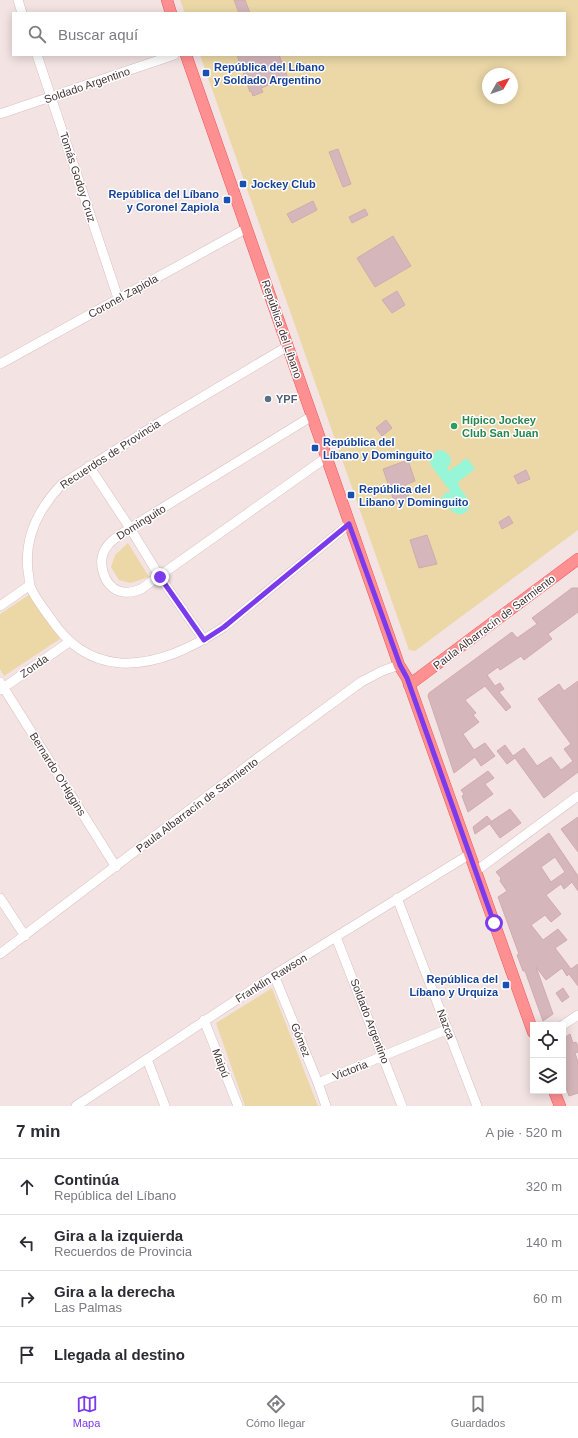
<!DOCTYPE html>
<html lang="es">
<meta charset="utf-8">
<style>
:root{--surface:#fff;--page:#f7f7f7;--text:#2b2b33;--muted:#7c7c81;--line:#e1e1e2;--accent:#7c3aed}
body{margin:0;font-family:Helvetica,sans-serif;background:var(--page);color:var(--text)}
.controls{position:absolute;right:12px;bottom:12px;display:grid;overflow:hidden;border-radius:0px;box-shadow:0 2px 10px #0003}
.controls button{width:36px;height:36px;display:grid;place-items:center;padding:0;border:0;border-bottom:1px solid var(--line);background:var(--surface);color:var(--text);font:20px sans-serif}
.compass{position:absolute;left:482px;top:68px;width:36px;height:36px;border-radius:50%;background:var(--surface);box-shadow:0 2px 10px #0003;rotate:50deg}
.stop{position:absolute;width:12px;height:12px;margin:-9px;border:3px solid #7c3aed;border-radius:50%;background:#fff}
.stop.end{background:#7c3aed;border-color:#fff;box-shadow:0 1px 4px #0008}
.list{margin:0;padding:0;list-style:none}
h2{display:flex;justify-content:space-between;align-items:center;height:52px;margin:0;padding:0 16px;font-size:17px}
h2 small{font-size:13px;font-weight:400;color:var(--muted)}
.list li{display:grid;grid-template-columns:26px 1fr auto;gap:12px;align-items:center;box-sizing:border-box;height:56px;padding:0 16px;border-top:1px solid var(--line)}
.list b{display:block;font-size:15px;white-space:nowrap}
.list p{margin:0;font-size:13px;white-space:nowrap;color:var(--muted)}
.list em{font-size:13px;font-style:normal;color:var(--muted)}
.icon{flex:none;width:22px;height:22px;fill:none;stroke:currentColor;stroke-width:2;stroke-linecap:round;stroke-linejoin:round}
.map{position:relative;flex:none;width:578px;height:1106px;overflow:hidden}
.search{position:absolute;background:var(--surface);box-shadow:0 2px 10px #0003;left:12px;right:12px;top:12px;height:44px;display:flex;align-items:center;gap:10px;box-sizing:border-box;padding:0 14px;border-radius:0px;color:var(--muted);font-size:15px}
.sheet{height:276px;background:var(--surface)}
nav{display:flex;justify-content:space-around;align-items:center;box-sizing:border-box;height:56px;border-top:1px solid var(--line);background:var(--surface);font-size:11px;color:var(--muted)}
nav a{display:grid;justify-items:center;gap:2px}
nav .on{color:var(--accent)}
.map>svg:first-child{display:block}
.green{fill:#ecd8a7;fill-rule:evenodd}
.water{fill:#98f6d8}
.building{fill:#d5b7bb;stroke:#d1aaaf;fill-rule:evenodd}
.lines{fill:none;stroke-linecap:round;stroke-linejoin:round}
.minor-casing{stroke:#dabfc1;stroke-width:10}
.major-casing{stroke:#ee565b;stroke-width:12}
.minor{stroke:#fff;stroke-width:9}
.major{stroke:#ff9092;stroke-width:11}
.route{stroke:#7c3aed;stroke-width:5}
.transit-dot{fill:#1a4fb4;stroke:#fff;stroke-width:1.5}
.service-dot{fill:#5c6f8a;stroke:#fff;stroke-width:1.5}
.leisure-dot{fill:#2e9e5b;stroke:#fff;stroke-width:1.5}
.labels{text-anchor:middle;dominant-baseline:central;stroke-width:3;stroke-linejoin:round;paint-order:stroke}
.transit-label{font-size:11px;font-weight:bold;fill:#164399;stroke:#fff;text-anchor:start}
.street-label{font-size:11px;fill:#453335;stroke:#fff}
.service-label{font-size:11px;font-weight:bold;fill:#4e5e75;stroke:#fff;text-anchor:start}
.leisure-label{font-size:11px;font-weight:bold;fill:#27864d;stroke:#fff;text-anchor:start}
</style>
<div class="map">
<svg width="578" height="1106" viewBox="0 0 578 1106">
<rect width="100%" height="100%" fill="#f3e3e3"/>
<path class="green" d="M180 0H578V530L415 651 409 650 200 55H565V13H185ZM488 74H512V98H488Z
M128 543 149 577 131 583 119 580 111 567 115 555Z
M30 594 60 639 4 676 0 669V614Z
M272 988 318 1106H245L216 1023Z"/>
<path class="water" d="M438 450 444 451 450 456 451 463 447 469 449 471 467 458 475 469 458 482C459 492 475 500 468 510 465 513 462 515 459 514 451 514 445 502 441 497L447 492 450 493V491L430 464 431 456Z"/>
<path class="building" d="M234 0H245L250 13H239Z
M237 55H279L288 78 261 88 263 92 253 96 251 91 250 92Z
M338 149 351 184 343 187 329 152Z
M313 201 317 210 292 223 287 214Z
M365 209 368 215 352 223 349 217Z
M393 236 411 266 375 287 357 258Z
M397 291 405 305 392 313 382 300Z
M386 420 392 428 382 436 376 428Z
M408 460 415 481 405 485 410 500 395 504 383 469Z
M526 470 530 479 518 484 514 476Z
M509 516 513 523 502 529 499 522Z
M427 535 437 564 419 568 410 540Z
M572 588H578V612L548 634 552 639 524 660 521 656 500 670 498 667 487 675 495 686 500 683 504 689 499 692 511 707 506 711 485 686 465 700 476 713 473 715 479 722 463 734 474 750 485 743 495 756 481 766 475 757 454 773 428 696 429 693 512 632 517 638 537 624 532 618Z
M578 681V772L544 798 515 758 507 764 497 751 505 745 513 756 524 748 537 766 551 757 561 770 573 761 564 749 571 744 538 699 559 684 564 691Z
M488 771 494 778 485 784 493 794 468 812 462 796 464 794 461 790Z
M510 809 521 823 500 838 489 823Z
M487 816 492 822 475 834 473 827Z
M578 817V852L561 829Z
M549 833 578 876V891L572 882 564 889 561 884 546 895 561 914 551 922 545 915 531 925 543 940 558 929 567 940 555 948 571 969 578 964V986L569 974 567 976 562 968 546 980 536 967 553 1014 543 1021 525 971H523L517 955 519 954 498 897 507 891 500 881 501 878 496 872ZM555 857 565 872 551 882 541 867Z
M563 988 569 997 562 1002 556 993Z
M570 1034 573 1043 576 1042 578 1046V1052L575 1053 578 1062V1093L569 1096 563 1079V1039Z"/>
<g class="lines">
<defs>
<path id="minor" d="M18 0 22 13
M37 55 118 298
M0 114 174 55
M288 346 160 422 62 484C39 508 24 536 28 571 29 575 29 581 30 586 34 597 44 609 51 619 68 644 88 660 120 663 158 665 193 647 224 627L349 524
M0 364 247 228
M312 416 130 528C122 534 111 539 106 548 97 561 103 585 119 591 127 594 134 592 141 589L327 457
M89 466 130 528 160 577 204 640
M0 606 30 585
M0 682 116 867
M0 690 69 642
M476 871 578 796
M0 898 25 936
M397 898 477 1106
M336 937 402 1106
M0 954 259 757 361 682 382 671 399 665
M274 975 318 1083 326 1106
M204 1020 238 1106
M563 1025 578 1015
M147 1059 165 1106
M318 1083 448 1029
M76 1106 274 975 470 854"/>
<path id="major" d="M167 0 171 13
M186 55 399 665 407 678 533 1032
M409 685 578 559
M554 1091 560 1106"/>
</defs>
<use href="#minor" class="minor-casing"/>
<use href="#major" class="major-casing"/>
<use href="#minor" class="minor"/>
<use href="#major" class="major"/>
</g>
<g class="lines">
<path class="route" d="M160 577 204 640 224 627 349 524 400 665 407 678 494 923"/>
</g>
<g class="transit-dot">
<rect x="202" y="69" width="8" height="8" rx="2"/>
<rect x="239" y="180" width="8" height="8" rx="2"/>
<rect x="223" y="196" width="8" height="8" rx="2"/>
<rect x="311" y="444" width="8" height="8" rx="2"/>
<rect x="347" y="491" width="8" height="8" rx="2"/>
<rect x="502" y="981" width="8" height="8" rx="2"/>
</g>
<circle class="service-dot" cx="268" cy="399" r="4"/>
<circle class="leisure-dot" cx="454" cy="426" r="4"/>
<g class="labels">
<g class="transit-label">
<text x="214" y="67">República del Líbano<tspan x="214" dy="13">y Soldado Argentino</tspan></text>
<text x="251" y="184">Jockey Club</text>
<text x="219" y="194" text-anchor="end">República del Líbano<tspan x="219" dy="13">y Coronel Zapiola</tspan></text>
<text x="323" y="442">República del<tspan x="323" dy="13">Líbano y Dominguito</tspan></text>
<text x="359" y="489">República del<tspan x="359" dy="13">Libano y Dominguito</tspan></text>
<text x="498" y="979" text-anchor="end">República del<tspan x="498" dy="13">Líbano y Urquiza</tspan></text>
</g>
<g class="street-label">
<text transform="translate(87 85) rotate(-19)">Soldado Argentino</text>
<text transform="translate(78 177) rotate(72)">Tomás Godoy Cruz</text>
<text transform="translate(123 296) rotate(-29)">Coronel Zapiola</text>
<text transform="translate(282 329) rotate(71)">República del Líbano</text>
<text transform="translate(110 454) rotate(-33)">Recuerdos de Provincia</text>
<text transform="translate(141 522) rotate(-32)">Dominguito</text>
<text transform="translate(494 622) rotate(-37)">Paula Albarracín de Sarmiento</text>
<text transform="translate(34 666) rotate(-35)">Zonda</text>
<text transform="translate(58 774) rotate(58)">Bernardo O'Higgins</text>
<text transform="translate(197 805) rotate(-37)">Paula Albarracín de Sarmiento</text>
<text transform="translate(271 978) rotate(-32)">Franklin Rawson</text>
<text transform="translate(370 1021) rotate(69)">Soldado Argentino</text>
<text transform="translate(446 1024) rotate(69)">Nazca</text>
<text transform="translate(301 1040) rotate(68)">Gómez</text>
<text transform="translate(221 1063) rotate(69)">Maipú</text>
<text transform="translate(350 1070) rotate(-22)">Victoria</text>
</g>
<g class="service-label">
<text x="276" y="399">YPF</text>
</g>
<g class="leisure-label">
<text x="462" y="420">Hípico Jockey<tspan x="462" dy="13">Club San Juan</tspan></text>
</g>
</g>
</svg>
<div class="controls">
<button><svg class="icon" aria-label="locate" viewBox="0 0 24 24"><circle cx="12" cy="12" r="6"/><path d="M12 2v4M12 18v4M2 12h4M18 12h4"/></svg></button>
<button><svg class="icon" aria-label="layers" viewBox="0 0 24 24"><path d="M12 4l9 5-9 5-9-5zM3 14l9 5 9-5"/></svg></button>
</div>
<svg class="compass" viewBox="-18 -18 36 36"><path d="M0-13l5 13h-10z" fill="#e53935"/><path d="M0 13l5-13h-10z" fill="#7c7c81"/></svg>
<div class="stop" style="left:494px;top:923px"></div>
<div class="stop end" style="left:160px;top:577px"></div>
<div class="search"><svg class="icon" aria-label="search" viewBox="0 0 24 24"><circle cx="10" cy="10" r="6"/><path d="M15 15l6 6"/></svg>Buscar aquí</div>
</div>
<section class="sheet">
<h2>7 min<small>A pie · 520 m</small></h2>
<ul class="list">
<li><svg class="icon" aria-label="ahead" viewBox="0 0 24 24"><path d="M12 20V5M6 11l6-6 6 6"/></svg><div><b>Continúa</b><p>República del Líbano</p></div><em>320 m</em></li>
<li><svg class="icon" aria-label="left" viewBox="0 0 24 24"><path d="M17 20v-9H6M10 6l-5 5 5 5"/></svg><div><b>Gira a la izquierda</b><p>Recuerdos de Provincia</p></div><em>140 m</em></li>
<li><svg class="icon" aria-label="right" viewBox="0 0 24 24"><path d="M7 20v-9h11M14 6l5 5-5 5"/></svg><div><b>Gira a la derecha</b><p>Las Palmas</p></div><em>60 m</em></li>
<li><svg class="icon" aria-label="arrive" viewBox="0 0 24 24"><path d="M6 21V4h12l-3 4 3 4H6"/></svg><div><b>Llegada al destino</b></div></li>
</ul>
</section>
<nav>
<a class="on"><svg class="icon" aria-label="map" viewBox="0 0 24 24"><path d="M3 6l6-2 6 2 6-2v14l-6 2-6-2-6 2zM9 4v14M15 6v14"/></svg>Mapa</a>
<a><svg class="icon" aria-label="directions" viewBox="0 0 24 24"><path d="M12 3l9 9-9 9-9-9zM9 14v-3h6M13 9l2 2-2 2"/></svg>Cómo llegar</a>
<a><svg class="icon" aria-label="saved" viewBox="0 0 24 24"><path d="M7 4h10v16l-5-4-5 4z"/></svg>Guardados</a>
</nav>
